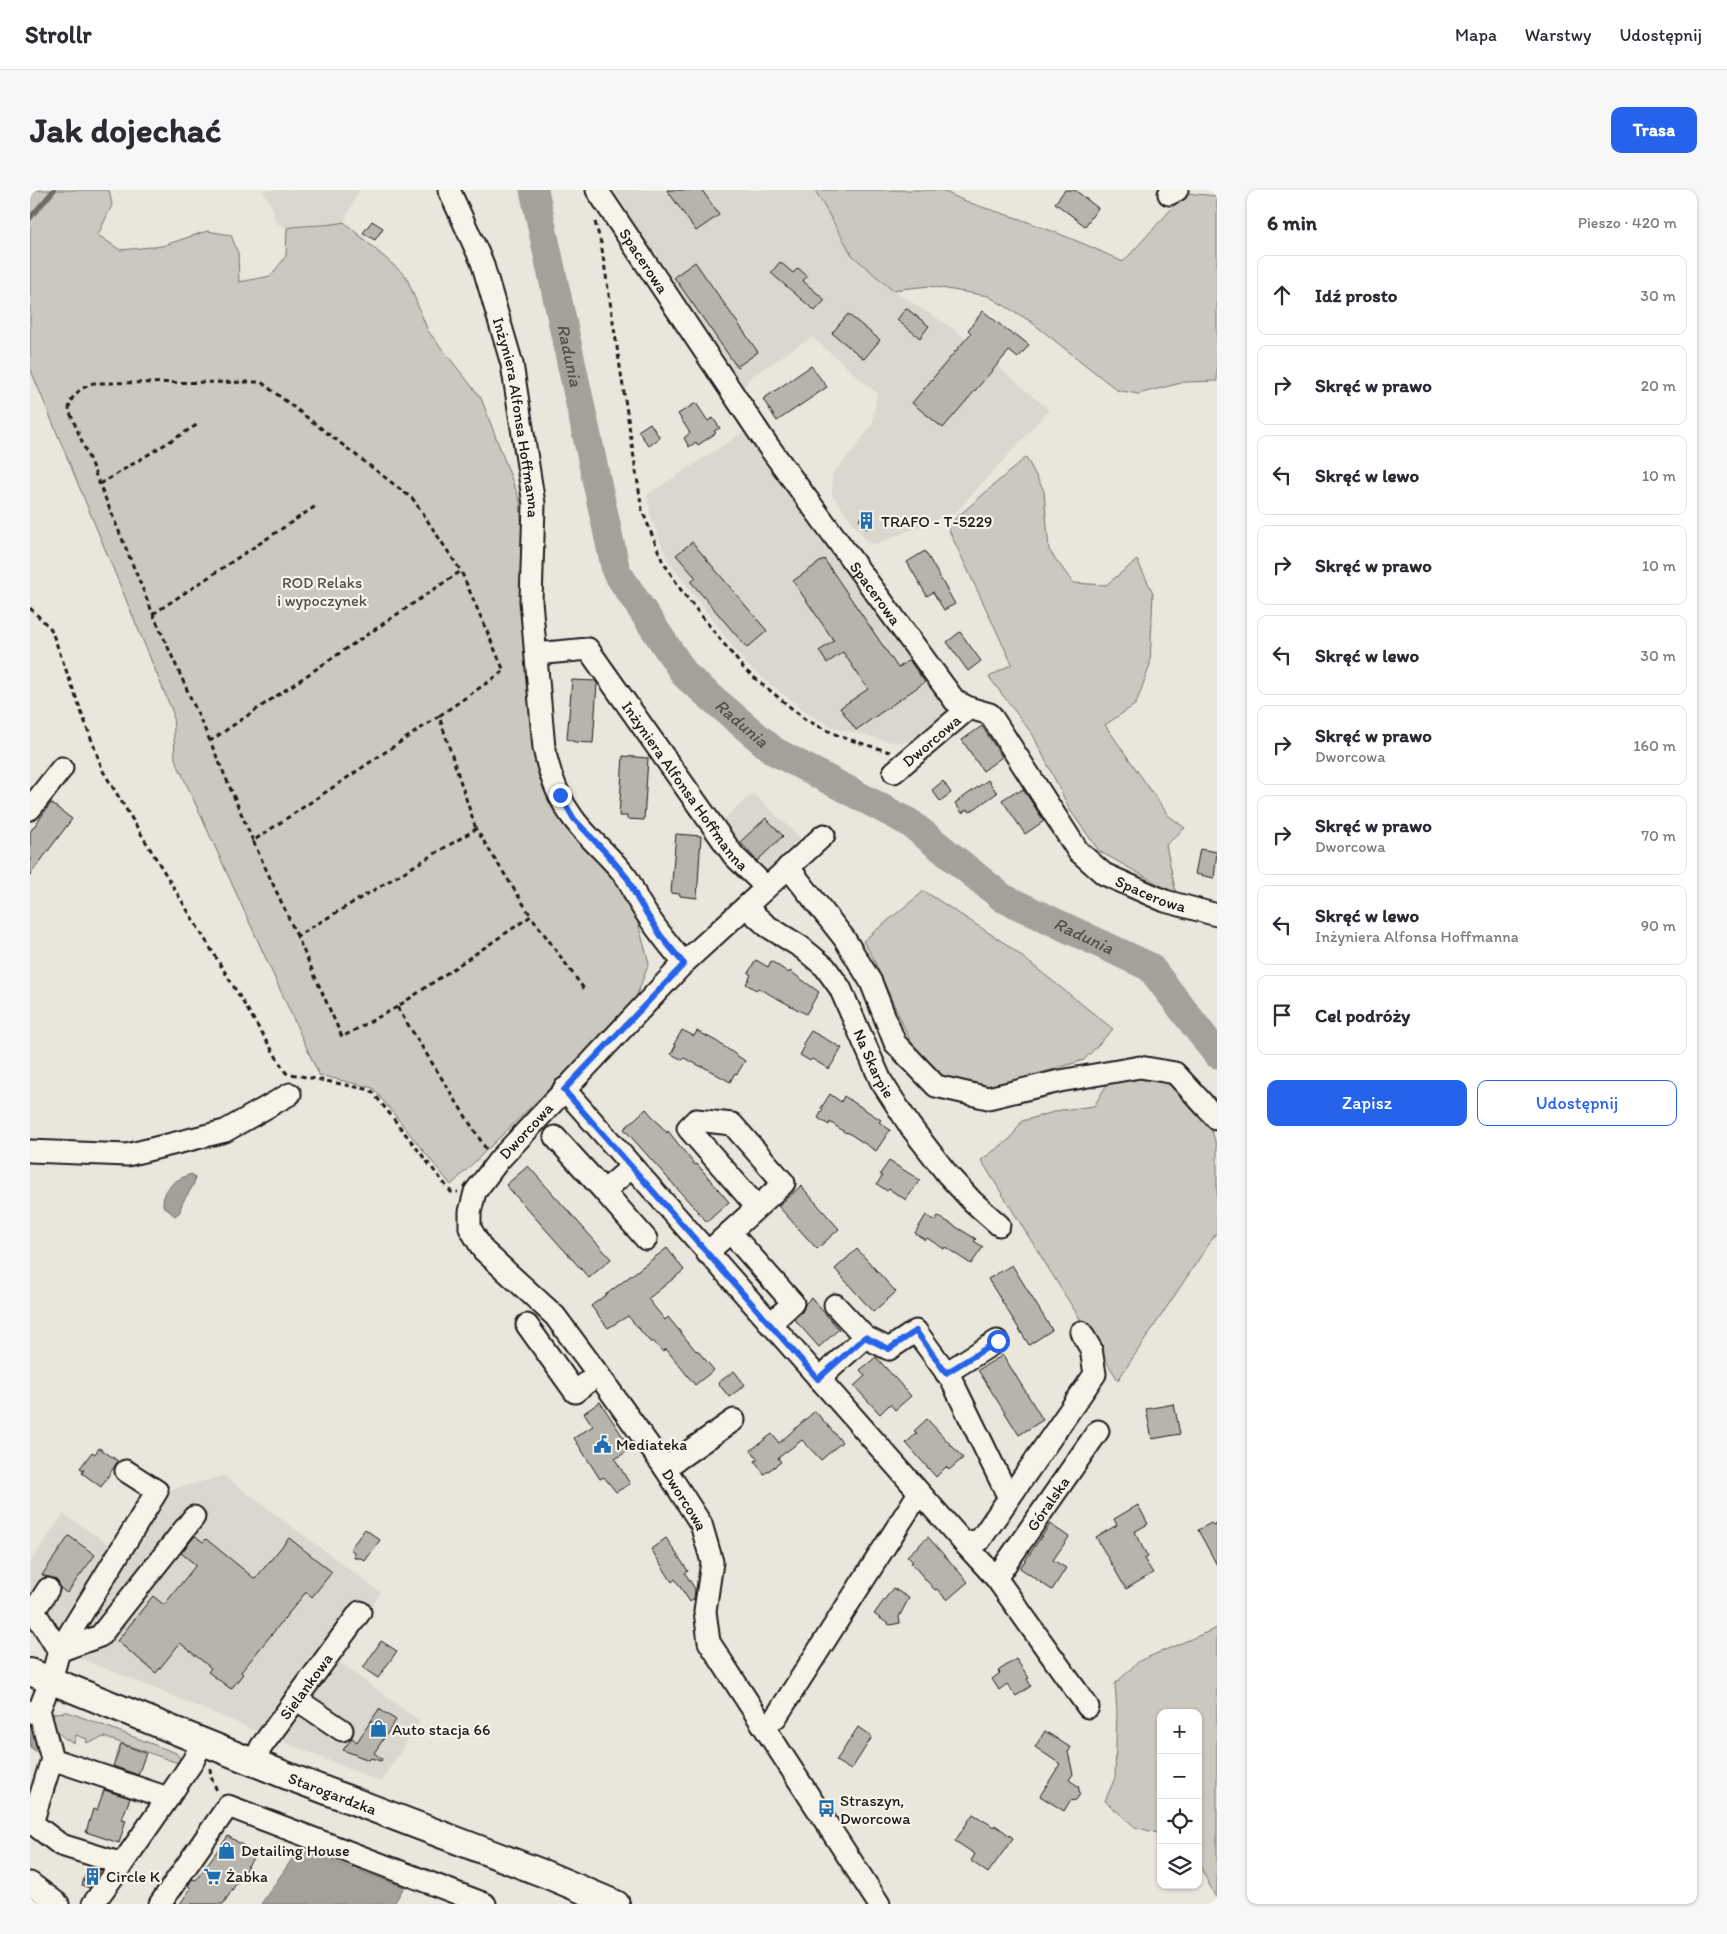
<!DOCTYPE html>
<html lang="pl">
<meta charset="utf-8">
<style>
:root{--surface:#fff;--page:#f7f7f7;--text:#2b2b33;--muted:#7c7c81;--line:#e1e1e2;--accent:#2563eb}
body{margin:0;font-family:Itim,sans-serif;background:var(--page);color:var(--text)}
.controls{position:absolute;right:15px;bottom:15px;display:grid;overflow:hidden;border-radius:10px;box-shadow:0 1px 4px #0004}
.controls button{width:45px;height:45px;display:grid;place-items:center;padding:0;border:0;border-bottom:1px solid var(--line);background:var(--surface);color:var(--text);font:25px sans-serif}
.stop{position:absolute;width:15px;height:15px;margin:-11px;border:4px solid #2563eb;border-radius:50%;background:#fff}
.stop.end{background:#2563eb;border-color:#fff;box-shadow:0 1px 5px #0008}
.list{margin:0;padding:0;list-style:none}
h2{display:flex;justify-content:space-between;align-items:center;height:65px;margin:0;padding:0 20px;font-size:21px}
h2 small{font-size:16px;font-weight:400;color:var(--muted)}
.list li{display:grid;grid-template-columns:32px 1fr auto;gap:15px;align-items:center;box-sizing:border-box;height:80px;margin:0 10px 10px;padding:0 10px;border:1px solid var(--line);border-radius:10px}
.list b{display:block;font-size:19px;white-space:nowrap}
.list p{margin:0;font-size:16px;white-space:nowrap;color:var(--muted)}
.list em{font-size:16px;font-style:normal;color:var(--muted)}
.actions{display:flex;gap:10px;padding:15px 20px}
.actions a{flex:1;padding:11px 0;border:1px solid var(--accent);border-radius:10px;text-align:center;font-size:18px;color:var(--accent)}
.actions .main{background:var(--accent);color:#fff}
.icon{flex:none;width:28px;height:28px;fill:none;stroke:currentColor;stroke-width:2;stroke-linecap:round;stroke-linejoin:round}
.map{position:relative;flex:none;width:1187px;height:1714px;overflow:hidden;border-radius:10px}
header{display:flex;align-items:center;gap:30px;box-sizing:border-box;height:70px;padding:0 25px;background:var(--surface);border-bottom:1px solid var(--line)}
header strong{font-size:24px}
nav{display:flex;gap:28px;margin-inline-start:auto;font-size:18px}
.intro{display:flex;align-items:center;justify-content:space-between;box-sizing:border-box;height:120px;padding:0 30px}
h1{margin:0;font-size:35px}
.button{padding:12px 22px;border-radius:10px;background:var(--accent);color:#fff;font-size:18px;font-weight:700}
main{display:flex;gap:30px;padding:0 30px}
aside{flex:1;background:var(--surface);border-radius:10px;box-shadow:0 1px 4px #0004}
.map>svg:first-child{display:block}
.built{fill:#dad7ce}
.green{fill:#ccc8c0;stroke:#74726e}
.water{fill:#a3a19a;stroke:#6d6c68}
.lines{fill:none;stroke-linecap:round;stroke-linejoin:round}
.stream{stroke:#6d6c68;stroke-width:5}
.river{stroke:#a3a19a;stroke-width:29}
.building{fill:#b6b4ac;stroke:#1c1c1c}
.minor-casing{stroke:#1c1c1c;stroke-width:25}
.major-casing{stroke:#1c1c1c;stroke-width:30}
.path{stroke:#1c1c1c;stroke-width:3;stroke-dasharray:5 4;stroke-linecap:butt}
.minor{stroke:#f7f3e8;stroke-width:21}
.major{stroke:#f7f3e8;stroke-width:26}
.route{stroke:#2563eb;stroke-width:6}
.labels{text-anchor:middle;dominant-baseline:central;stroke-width:4.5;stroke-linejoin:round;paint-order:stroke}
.street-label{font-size:16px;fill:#1c1c1c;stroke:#f7f3e8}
.poi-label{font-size:16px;fill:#1c1c1c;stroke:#f7f3e8;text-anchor:start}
.park-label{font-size:16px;fill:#51504d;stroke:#f7f3e8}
.water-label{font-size:18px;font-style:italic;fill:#52514e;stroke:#f7f3e8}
</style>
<header>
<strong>Strollr</strong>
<nav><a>Mapa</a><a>Warstwy</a><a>Udostępnij</a></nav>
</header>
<div class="intro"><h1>Jak dojechać</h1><a class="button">Trasa</a></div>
<main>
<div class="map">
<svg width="1187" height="1714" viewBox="0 0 1187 1714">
<rect width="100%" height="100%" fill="#eae6dc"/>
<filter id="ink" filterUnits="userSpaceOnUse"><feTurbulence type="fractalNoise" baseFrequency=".02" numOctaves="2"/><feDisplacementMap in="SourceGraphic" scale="10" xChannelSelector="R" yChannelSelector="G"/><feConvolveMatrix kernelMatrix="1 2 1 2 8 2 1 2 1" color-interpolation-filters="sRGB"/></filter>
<g filter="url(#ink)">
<path class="built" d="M233 0H329L314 32 300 35H271L257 38 245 32 243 19Z
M584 0H785L822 65 862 100 924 139 1019 220 926 322 846 354 838 353 802 305V284L823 261 842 235 847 203 782 147 719 188 715 197 716 209 626 70Z
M715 241 787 344 844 412 922 518 891 547 880 552H862L804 538 777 523 717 475 638 371 621 327 617 305Z
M723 603 770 648 728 688 685 637Z
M194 1286 351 1403 305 1469 390 1531 351 1592 36 1462 5 1445 0 1438V1373L33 1324 97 1366 142 1299Z"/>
<path class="green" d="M0 0H79L82 15 68 45 90 60 132 56 177 41 201 45 208 63 209 92 241 86 256 66 257 38C276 34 295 37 314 32L376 86 398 141 451 208 490 311 508 580 536 633 602 712 619 773 602 818 421 995 343 898 289 885 145 569 143 523 0 178Z
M785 0H912C935 13 962 20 987 28 1023 41 1059 55 1093 72L1156 3 1187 6V191L1155 192 1108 204 1087 200 1000 131 958 106 899 96 862 100 822 65Z
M996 267 1014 301 1019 360 1043 393 1076 395 1107 370 1123 403 1120 475 1106 514 1075 535 1138 625 1155 638 1136 655 1146 704 1069 661 1040 620 1003 545 959 487 982 474 917 336Z
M894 701 976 754 1083 839 1054 870 969 896H935L904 881 884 859 841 764 833 751Z
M1116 886 1147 897 1176 924 1187 957V1042L1088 1190 951 970 980 949 992 931 1031 920 1064 916 1079 891Z
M1187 1438V1710L1168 1672V1523H1131V1644L1105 1637 1075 1611 1085 1588 1087 1521 1085 1494 1109 1471Z
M38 1522 146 1563 150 1568 148 1573 74 1547 56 1553 57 1549 46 1545 44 1553C31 1548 20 1537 24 1523Z"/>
<path class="water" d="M162 984 165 988C164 1001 151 1008 150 1022L145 1026 133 1016C132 999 146 988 162 984Z
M0 1535H2L10 1564 0 1557Z
M269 1659 374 1697 364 1714H231Z"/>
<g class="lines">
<path class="stream" d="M0 28 24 0"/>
<path class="river" id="s1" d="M504 0 586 381 656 486 744 561 880 633 973 708 1120 777 1187 864"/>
</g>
<path class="building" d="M637 0H672L689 25 666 41Z
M1035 0H1045L1068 18 1055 36 1025 13Z
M342 31 353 38 345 50 333 43Z
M665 72 728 162 707 177 644 87Z
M750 72 763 83 768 78 777 86 773 91 795 110 785 121 741 83Z
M876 118 899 136 890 148 867 130Z
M953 121 983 145 984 143 999 155 988 168 979 161 913 238 882 213 941 143 938 140Z
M818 124 850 150 834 169 802 143Z
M781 176 797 197 747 231 733 209Z
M666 213 678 231 683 228 690 238 684 241 686 243 668 255 666 252 659 257 654 248 660 243 648 224Z
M620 233 630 248 619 256 608 241Z
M839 322 845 333 836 339 829 329Z
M662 352 737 441 717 458 661 392 666 388 646 365Z
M895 361 925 414 914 420 903 402 897 406 877 372Z
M794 369 868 478 879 470 895 492 826 540 810 518 838 499 813 462 797 473 789 461 804 451 763 391Z
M930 442 951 471 938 481 917 452Z
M542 490 566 491 567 493 563 553 545 552 537 549Z
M952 536 972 567 953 581 932 550Z
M593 566 618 568 614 630 597 629V626H589Z
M958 590 967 603 940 622 937 619 932 623 925 613Z
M913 591 921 603 910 611 902 600Z
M993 599 1014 631 995 644 972 610 986 601 987 603Z
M21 613 42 629 0 685V642Z
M736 628 753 646 727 671 710 652Z
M646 644 671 646 667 708 650 706V704L641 703Z
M1170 659 1187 662 1184 688 1165 684Z
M726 770 738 777 741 771 759 783 760 781 789 802 776 824 728 798 726 800 716 794 721 785 718 783Z
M652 840 664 846 667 841 686 851 715 871 707 884 705 883 700 892 672 876V877L654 868 653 870 641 864 646 855 644 854Z
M781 841 812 858 799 879 782 869 780 871 770 865 775 856 772 855Z
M800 904 811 912 814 906 851 930 849 932 860 940 846 961 817 942 816 943 800 932 799 935 788 928 793 919 791 918Z
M616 919 637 943 638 941 665 975 667 974 699 1012 677 1032 594 939Z
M859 971 890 990 876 1010 859 999 857 1001 847 994 852 986 850 984Z
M498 976 581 1069 559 1088 476 995Z
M771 996 809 1039 787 1059 748 1016Z
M896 1025 905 1031 908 1026 946 1049 944 1051 953 1057 941 1074 915 1057 914 1059 897 1048 895 1050 885 1043Z
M637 1058 654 1080 618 1109 635 1130 638 1127 666 1161 667 1160 684 1180 665 1195 636 1159 633 1162 623 1151 621 1153 598 1126 578 1138 561 1116Z
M827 1059 866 1102 843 1122 805 1079Z
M982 1075 1022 1140 999 1155 958 1089Z
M781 1108 809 1139 789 1157 764 1129 772 1122 775 1114Z
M973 1165 1013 1230 989 1245 948 1180Z
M846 1167 881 1206 865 1220 860 1214 850 1224 824 1196 835 1186 830 1180Z
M704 1181 715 1195 699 1207 688 1193Z
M570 1212 601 1259 585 1269 600 1294 586 1302 574 1287 570 1289 544 1248 563 1236 554 1223Z
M1144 1214 1150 1244 1122 1249 1116 1219Z
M785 1221 812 1252 791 1270 772 1250 748 1268 751 1272 734 1284 725 1271 728 1269 721 1260 742 1244 749 1253Z
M897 1229 933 1268 919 1280 916 1277 906 1287 876 1253 887 1243 884 1241Z
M69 1258 88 1271 71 1297 52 1283 54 1280 50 1278 62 1262 65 1264Z
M1108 1315 1118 1334 1104 1342 1118 1367 1114 1369 1123 1383 1096 1399 1066 1347 1087 1335 1084 1329Z
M1181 1333 1183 1335 1187 1333V1375L1168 1340Z
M1020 1334 1039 1347 1023 1370 1036 1378 1022 1400 990 1378Z
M335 1339 350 1350 335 1371 331 1368H324V1362L320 1359Z
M39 1346 65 1365 37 1403 30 1398 25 1389 12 1385Z
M165 1346 173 1352 176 1349 225 1389 259 1348 302 1382 282 1407 276 1402 211 1482 213 1484 201 1499 178 1482 181 1478 150 1453 126 1483 87 1451 123 1406 134 1415 166 1375 151 1363Z
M898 1347 938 1392 917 1410 907 1399 905 1400 881 1373 883 1372 877 1366Z
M636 1348 658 1381 655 1383 665 1399 664 1409 660 1412 645 1389 642 1392 621 1359Z
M863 1398 879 1408 869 1427 870 1433 860 1435 844 1424Z
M351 1451 367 1461 348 1488 333 1478Z
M986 1469 999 1488 997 1489 1001 1496 986 1506 977 1494 969 1500 962 1489 970 1483 968 1481Z
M349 1519 366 1530 344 1563 352 1569 351 1571 341 1568 339 1570 313 1560 322 1548 327 1552Z
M828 1537 842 1547 821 1580 806 1571Z
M1015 1541 1041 1558 1038 1562 1043 1584 1039 1590 1048 1596 1050 1604 1046 1610 1040 1611 1034 1621 1010 1606 1030 1574 1005 1557Z
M91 1554 116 1563 108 1585 83 1576Z
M74 1600 100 1608 92 1629 96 1630 89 1653 56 1642 63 1619 67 1620Z
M943 1624 964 1637 965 1635 983 1648 958 1683 941 1671 945 1664 925 1651Z
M198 1646 219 1659 218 1660 225 1665 193 1714H150L161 1698 158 1696 162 1689 166 1690Z
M58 1676 71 1680 59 1698 52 1695Z"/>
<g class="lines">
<defs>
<g id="minor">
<path id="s2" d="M419 0 452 72 482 174 504 314 501 411 514 558C519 583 528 608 543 628 558 649 581 666 597 688 602 695 604 704 609 712 622 734 638 754 654 773"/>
<path id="s3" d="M567 0 736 253 925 511 939 518 960 524 1048 661 1074 684 1135 711 1187 725"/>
<path d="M1139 4 1147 0"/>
<path id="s4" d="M506 464 558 459 704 666 736 697"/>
<path id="s5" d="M864 582 939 518"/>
<path d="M0 619 32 578"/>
<path id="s6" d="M794 645 654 773 469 970 445 1002 440 1022V1038L453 1060 525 1126 568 1184 635 1278 671 1334 682 1372 675 1421 679 1452 849 1714"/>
<path d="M758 677 814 748 841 792 865 853 906 896 958 908 1030 891 1110 877 1145 883 1187 929"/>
<path id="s7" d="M716 717 737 736 771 757 795 777 810 798 851 891 880 936 918 985 942 1011 969 1035"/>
<path d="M534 899 934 1353 950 1350 1065 1184 1061 1159 1051 1142"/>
<path d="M525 947 574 1001 602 977"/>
<path d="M0 961 97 965 195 941 260 904"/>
<path d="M574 1001 616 1049"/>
<path d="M700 1042 763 1113 740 1134"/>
<path d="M677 1063 754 993 702 934 666 930 658 938 727 1017"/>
<path d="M497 1135 545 1202 568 1184"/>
<path d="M835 1147 859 1159 886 1141 921 1189 979 1308"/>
<path d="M916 1183 967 1151"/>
<path d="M789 1189 835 1147 805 1115"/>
<path d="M635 1278 704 1230"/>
<path id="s8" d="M934 1353 966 1388 1068 1241"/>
<path d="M966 1388 1058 1517"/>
<path d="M18 1399 4 1421 29 1461 70 1446 164 1327"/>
<path d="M266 1509 312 1540"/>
<path d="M9 1520 22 1569 138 1608 163 1571 173 1551"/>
<path d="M0 1522 9 1520 21 1490 29 1461 127 1301 96 1281"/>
<path d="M735 1537 746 1527 889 1303"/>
<path d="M22 1569 2 1633 31 1655 83 1671 90 1677 138 1608"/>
<path id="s9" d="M224 1572 231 1557 330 1422"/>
<path d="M0 1693 28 1714"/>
<path d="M63 1714 90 1677"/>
<path d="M130 1714 198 1616 455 1714"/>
</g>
<g id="major">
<path id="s10" d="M0 1482 255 1585 515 1684 586 1714"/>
</g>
</defs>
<use href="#minor" class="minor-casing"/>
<use href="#major" class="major-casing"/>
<path class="path" d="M565 32 571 53 612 320 632 370 653 403 715 480 776 530 811 547 860 562
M70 294 170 233
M0 418 21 439 73 581 256 883 341 900 421 1002H428
M123 424 286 316
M180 551 123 424 39 220C40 205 50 199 63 193L231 192 383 309 431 381
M223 651 180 551 431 381 474 481 409 526
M267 746 223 651 409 526 446 639
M367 817 312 847 267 746 446 639 501 726
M456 959 367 817 501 726 554 799
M180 1578 181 1587 188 1603"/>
<use href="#minor" class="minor"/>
<use href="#major" class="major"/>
</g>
</g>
<g class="lines" filter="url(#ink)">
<path class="route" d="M530 605 544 629 578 665 598 689 608 710 631 746 654 774 534 900 788 1189 835 1147 859 1159 886 1141 916 1183 968 1151"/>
</g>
<defs>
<symbol id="building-bare" viewBox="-9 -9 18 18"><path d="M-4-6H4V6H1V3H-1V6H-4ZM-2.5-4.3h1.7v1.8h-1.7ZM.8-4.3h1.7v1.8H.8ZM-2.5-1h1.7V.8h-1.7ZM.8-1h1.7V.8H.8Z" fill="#1f6fb2" stroke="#f7f3e8" stroke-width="2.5" paint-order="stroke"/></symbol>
<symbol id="civic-bare" viewBox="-9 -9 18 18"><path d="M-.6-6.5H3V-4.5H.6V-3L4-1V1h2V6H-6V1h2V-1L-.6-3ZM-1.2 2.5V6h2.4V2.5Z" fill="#1f6fb2" stroke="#f7f3e8" stroke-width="2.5" paint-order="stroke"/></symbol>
<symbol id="shop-bare" viewBox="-9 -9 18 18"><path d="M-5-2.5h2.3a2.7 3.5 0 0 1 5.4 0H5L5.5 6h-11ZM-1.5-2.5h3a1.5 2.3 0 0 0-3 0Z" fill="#1f6fb2" stroke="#f7f3e8" stroke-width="2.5" paint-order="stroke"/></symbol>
<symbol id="bus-bare" viewBox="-9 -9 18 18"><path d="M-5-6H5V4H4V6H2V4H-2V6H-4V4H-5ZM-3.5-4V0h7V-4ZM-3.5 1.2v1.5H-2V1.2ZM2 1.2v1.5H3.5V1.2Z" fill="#1f6fb2" stroke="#f7f3e8" stroke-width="2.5" paint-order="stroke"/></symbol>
<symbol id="supermarket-bare" viewBox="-9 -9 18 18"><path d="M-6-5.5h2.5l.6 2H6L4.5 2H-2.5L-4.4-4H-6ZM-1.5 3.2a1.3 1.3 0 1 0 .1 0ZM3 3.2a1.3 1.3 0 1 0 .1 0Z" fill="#1f6fb2" stroke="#f7f3e8" stroke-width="2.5" paint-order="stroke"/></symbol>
</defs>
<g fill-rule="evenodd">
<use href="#building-bare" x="824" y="318" width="25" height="25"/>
<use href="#civic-bare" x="560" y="1242" width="25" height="25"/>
<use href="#shop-bare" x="336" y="1526" width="25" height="25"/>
<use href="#bus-bare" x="784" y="1606" width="25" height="25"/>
<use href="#shop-bare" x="184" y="1648" width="25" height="25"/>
<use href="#building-bare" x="50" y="1674" width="25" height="25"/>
<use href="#supermarket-bare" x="170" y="1674" width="25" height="25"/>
</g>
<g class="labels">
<g class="street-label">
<text stroke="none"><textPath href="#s3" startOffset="85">Spacerowa</textPath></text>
<text stroke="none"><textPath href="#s2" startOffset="239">Inżyniera Alfonsa Hoffmanna</textPath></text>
<text stroke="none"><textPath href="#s3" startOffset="490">Spacerowa</textPath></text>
<text stroke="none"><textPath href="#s5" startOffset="49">Dworcowa</textPath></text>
<text stroke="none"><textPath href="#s4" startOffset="220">Inżyniera Alfonsa Hoffmanna</textPath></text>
<text stroke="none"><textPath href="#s3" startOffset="910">Spacerowa</textPath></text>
<text stroke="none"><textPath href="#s7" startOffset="208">Na Skarpie</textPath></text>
<text transform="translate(496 941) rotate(-47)">Dworcowa</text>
<text stroke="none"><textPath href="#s6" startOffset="885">Dworcowa</textPath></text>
<text stroke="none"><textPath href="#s8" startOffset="138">Góralska</textPath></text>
<text stroke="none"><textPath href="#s9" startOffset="92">Sielankowa</textPath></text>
<text stroke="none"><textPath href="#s10" startOffset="326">Starogardzka</textPath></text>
</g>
<g class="poi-label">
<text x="851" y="331">TRAFO - T-5229</text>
<text x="586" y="1254">Mediateka</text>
<text x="362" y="1539">Auto stacja 66</text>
<text x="810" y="1610">Straszyn,<tspan x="810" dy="18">Dworcowa</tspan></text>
<text x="211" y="1660">Detailing House</text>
<text x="76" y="1686">Circle K</text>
<text x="196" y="1686">Żabka</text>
</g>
<g class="park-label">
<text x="292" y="392">ROD Relaks<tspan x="292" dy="18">i wypoczynek</tspan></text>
</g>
<g class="water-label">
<text stroke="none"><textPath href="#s1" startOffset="169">Radunia</textPath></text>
<text stroke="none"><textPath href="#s1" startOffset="589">Radunia</textPath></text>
<text stroke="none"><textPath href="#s1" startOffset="994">Radunia</textPath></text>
</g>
</g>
</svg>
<div class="controls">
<button>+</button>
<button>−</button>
<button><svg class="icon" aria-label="locate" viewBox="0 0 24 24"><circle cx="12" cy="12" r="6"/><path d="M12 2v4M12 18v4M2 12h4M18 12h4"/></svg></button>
<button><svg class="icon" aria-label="layers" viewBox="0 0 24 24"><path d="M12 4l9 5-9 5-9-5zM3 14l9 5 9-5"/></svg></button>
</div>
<div class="stop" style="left:968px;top:1151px"></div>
<div class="stop end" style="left:530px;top:605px"></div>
</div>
<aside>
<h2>6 min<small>Pieszo · 420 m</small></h2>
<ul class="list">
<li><svg class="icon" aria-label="ahead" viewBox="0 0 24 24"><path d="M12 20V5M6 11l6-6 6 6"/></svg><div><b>Idź prosto</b></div><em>30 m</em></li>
<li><svg class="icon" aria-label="right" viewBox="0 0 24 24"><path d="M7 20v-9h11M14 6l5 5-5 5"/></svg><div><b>Skręć w prawo</b></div><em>20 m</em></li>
<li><svg class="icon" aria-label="left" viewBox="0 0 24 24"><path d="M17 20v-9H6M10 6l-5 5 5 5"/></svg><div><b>Skręć w lewo</b></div><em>10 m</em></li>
<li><svg class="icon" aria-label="right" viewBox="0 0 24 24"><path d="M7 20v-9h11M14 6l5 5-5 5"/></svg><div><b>Skręć w prawo</b></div><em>10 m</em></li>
<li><svg class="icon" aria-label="left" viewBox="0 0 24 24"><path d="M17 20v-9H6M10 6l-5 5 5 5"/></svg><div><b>Skręć w lewo</b></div><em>30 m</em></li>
<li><svg class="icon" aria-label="right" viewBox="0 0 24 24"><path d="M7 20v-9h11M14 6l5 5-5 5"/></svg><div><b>Skręć w prawo</b><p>Dworcowa</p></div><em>160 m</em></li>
<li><svg class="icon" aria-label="right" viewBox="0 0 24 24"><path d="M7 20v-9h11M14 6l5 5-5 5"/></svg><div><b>Skręć w prawo</b><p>Dworcowa</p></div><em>70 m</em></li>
<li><svg class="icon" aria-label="left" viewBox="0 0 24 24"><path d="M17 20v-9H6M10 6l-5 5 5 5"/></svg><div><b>Skręć w lewo</b><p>Inżyniera Alfonsa Hoffmanna</p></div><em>90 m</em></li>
<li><svg class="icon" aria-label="arrive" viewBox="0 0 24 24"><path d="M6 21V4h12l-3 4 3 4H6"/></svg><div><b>Cel podróży</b></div></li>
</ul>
<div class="actions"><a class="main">Zapisz</a><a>Udostępnij</a></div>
</aside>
</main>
